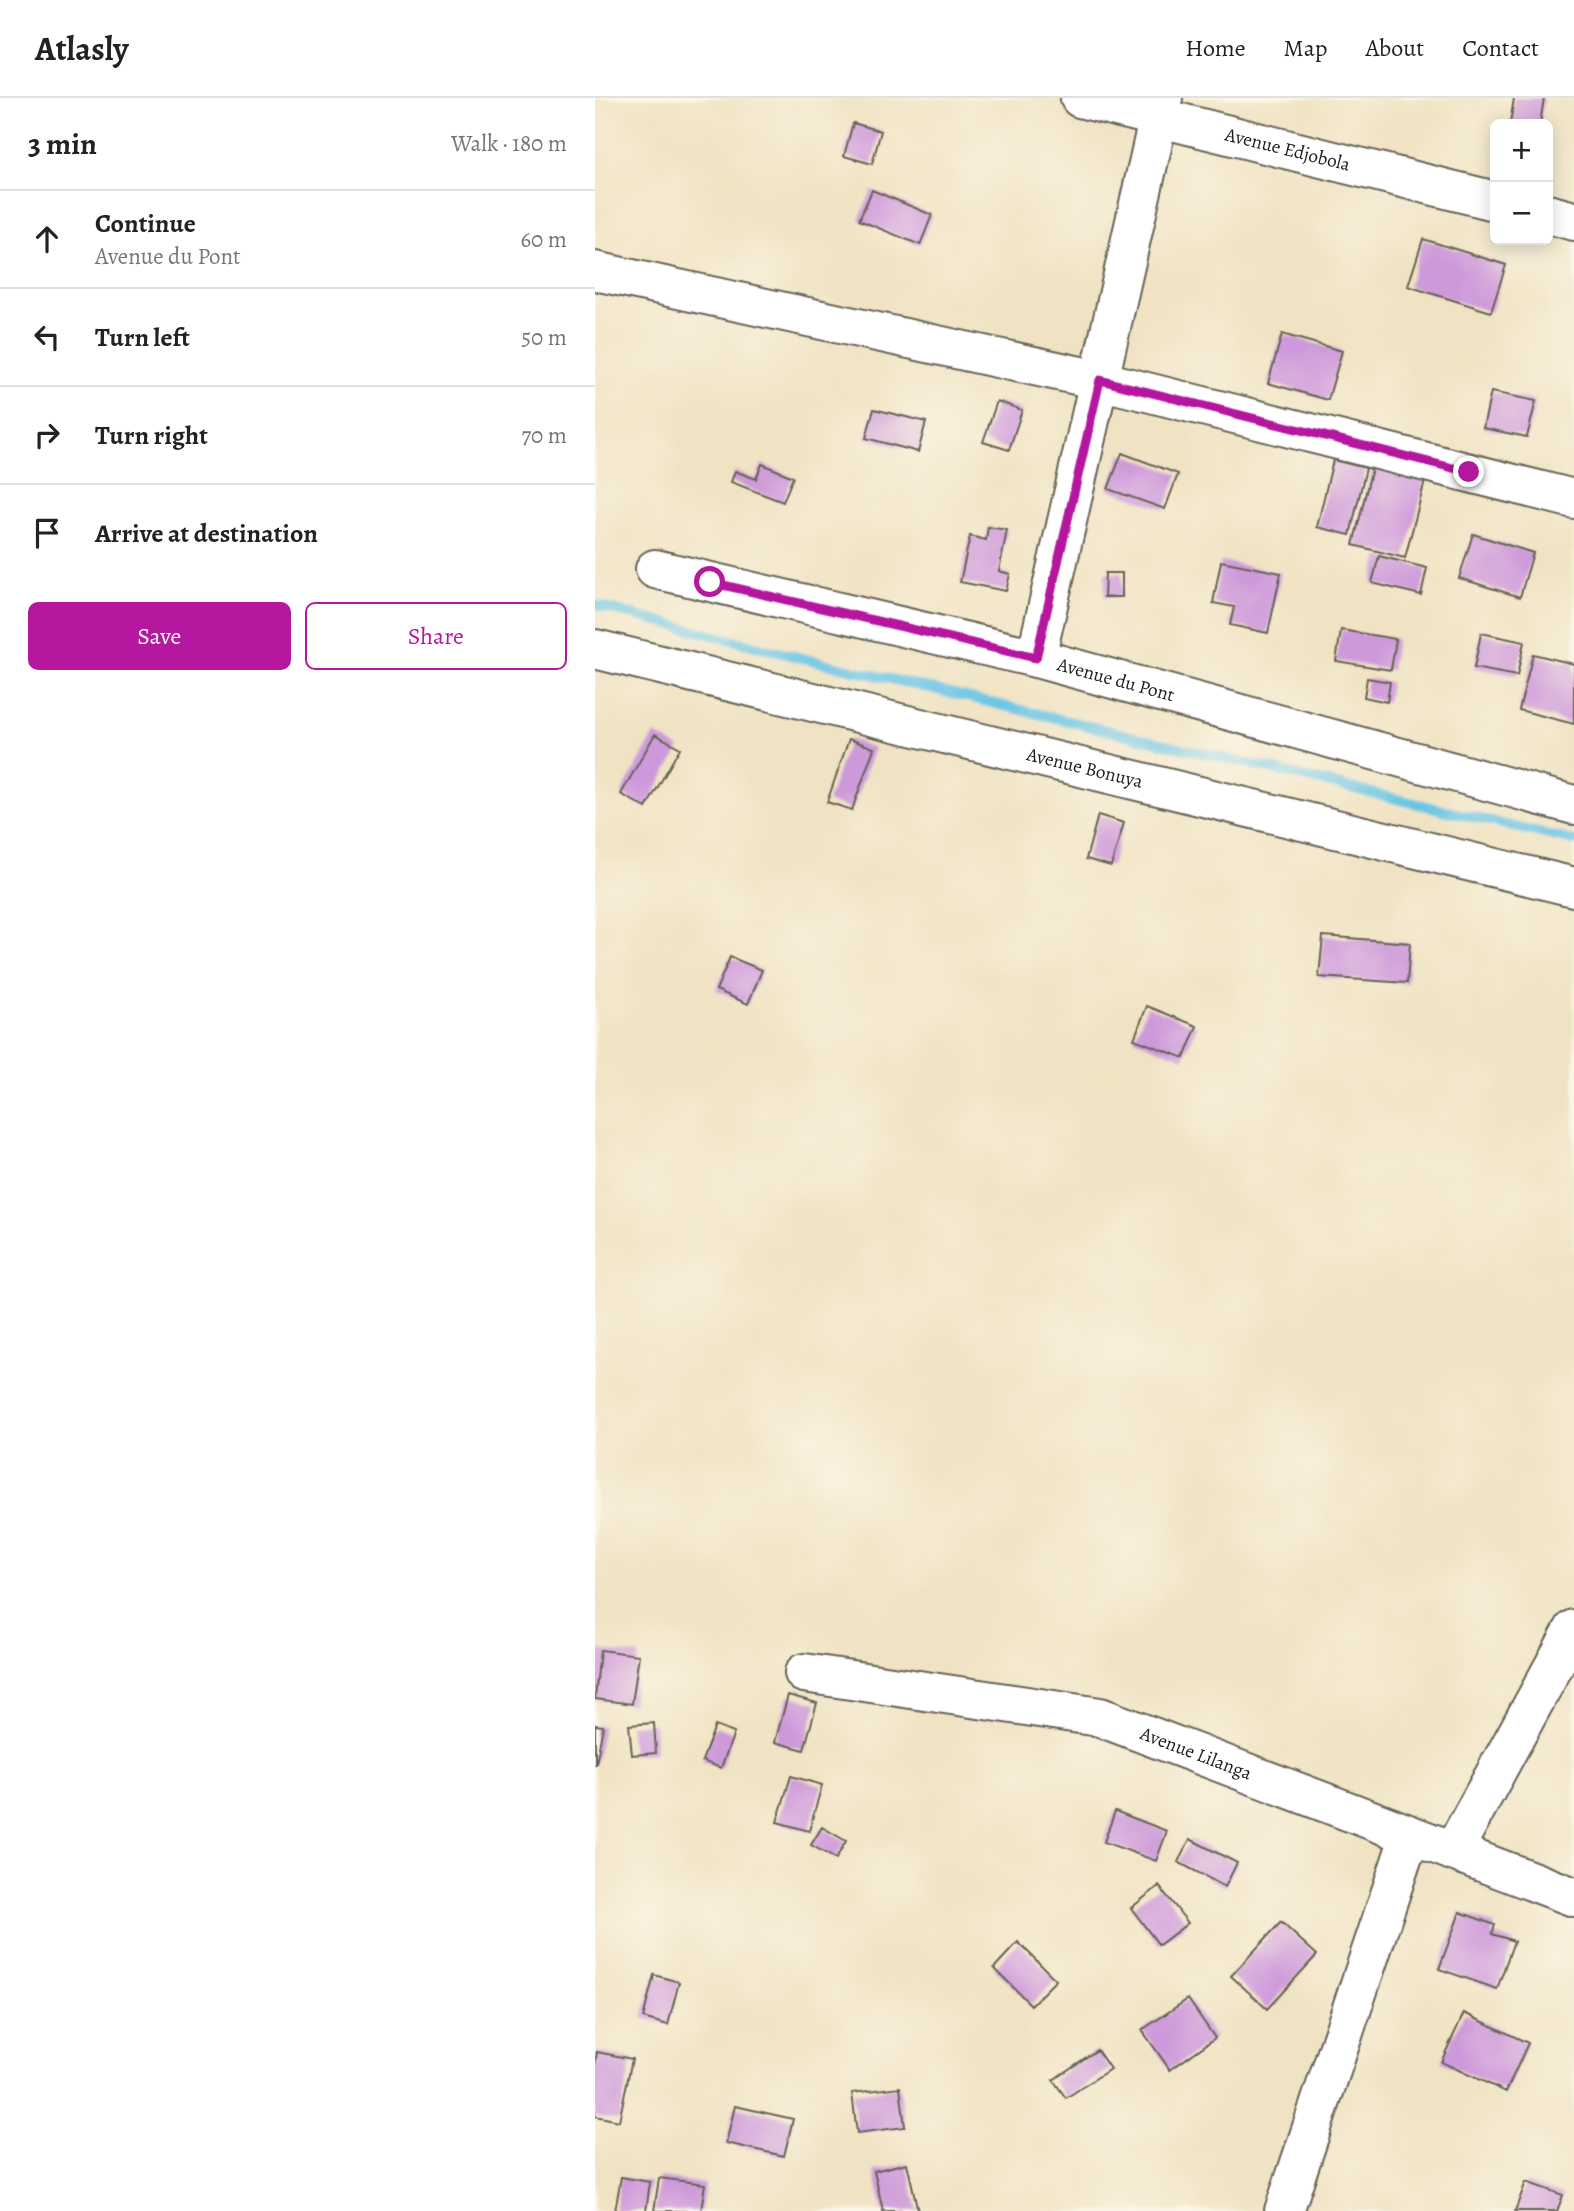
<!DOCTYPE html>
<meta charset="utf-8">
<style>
:root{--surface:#fff;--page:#f6f6f6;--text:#222;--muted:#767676;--line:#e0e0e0;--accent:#b5179e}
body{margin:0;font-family:Alegreya,serif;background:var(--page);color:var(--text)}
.controls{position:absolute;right:21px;top:21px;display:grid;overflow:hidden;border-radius:10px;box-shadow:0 4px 18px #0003}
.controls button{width:63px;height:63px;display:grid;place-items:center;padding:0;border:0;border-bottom:2px solid var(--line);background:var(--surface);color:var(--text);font:35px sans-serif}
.stop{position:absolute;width:21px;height:21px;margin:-16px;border:5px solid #b5179e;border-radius:50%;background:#fff}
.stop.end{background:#b5179e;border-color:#fff;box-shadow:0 2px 7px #0008}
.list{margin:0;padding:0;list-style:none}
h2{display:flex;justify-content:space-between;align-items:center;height:91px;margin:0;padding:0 28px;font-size:30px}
h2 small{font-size:23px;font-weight:400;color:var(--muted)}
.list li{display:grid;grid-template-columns:46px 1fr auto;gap:21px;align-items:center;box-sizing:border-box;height:98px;padding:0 28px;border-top:2px solid var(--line)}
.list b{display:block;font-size:26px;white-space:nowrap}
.list p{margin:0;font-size:23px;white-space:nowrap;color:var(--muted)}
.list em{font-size:23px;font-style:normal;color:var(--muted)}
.actions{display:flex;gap:14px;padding:21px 28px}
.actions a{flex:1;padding:16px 0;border:2px solid var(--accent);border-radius:10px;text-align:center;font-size:24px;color:var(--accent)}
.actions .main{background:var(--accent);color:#fff}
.icon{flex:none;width:38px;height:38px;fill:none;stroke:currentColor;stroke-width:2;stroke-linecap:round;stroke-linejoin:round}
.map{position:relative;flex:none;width:979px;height:2113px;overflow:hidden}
header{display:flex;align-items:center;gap:42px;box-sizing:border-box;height:98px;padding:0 35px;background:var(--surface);border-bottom:2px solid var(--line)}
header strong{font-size:33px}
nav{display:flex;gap:38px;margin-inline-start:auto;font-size:24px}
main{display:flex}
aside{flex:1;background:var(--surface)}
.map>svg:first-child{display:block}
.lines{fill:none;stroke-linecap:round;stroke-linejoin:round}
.stream{stroke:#67c4e5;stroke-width:10}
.building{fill:#ce99da}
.minor-casing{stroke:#666256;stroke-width:42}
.minor{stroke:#fff;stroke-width:38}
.route{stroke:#b5179e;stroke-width:9}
.labels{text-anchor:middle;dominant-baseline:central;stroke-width:5;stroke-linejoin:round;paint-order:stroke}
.street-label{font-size:19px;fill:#1c1c1c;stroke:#fcf5e5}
</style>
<header>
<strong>Atlasly</strong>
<nav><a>Home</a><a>Map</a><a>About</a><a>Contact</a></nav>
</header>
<main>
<aside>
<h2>3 min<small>Walk · 180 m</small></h2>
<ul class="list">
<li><svg class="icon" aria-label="ahead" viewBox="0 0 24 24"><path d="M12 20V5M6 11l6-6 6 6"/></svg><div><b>Continue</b><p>Avenue du Pont</p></div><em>60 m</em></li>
<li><svg class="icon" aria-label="left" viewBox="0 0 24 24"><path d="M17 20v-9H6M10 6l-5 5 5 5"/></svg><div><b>Turn left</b></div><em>50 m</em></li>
<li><svg class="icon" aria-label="right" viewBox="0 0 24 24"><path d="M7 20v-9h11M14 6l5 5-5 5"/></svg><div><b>Turn right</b></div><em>70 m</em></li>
<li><svg class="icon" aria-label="arrive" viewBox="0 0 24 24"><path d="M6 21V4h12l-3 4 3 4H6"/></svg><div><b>Arrive at destination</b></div></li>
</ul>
<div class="actions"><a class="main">Save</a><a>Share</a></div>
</aside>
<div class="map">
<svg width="979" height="2113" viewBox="0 0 979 2113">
<rect width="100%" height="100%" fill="#fcf5e5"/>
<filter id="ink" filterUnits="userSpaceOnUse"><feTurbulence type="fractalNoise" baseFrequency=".0143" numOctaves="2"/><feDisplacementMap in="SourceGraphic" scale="14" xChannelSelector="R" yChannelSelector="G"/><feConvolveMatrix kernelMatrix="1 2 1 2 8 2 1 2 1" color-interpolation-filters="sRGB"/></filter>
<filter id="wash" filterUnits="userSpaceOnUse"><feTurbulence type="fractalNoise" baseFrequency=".00686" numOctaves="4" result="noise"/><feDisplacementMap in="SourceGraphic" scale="28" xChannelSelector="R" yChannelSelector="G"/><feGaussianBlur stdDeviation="1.57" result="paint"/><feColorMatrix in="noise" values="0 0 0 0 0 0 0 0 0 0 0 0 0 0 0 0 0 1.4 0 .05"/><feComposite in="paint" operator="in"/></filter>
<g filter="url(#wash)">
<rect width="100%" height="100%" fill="#f0e3c3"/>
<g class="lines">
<path class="stream" d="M0 507 207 560 979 743"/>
</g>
<g id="blocks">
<path class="building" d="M919 0H949L945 26H915Z
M258 25 286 33 277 66 249 58Z
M277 92 337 117 325 147 264 122Z
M828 141 911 167 896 214 813 188Z
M687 236 747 253 733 302 673 285Z
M896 294 941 303 932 339 888 330Z
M402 303 427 312 414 352 388 344Z
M279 311 331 324 323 354 271 340Z
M527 355 583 376 570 411 513 391Z
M738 362 771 370 755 437 722 429Z
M167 366 198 379 188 404 136 384 140 373 161 381Z
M777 370 830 383 810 460 758 447Z
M393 429 412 432 404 473 415 476 411 493 365 484 375 438 391 442Z
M878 436 938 455 925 499 864 480Z
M784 458 832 470 826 497 777 485Z
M626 463 686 475 673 535 635 527 639 509 618 505Z
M510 475H527V499H509Z
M746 532 801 541 796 572 741 563Z
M886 535 929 544 922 578 879 570Z
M938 556 979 566V626L924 612Z
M772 580 795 584 792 604 769 599Z
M60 636 85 650 51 710 26 696Z
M254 641 279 650 257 712 232 704Z
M503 717 529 725 516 768 491 761Z
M728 838 815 845 812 885 724 879Z
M135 859 167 872 153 906 121 892Z
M552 908 602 928 589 960 539 941Z
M5 1552 44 1557 37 1606 0 1601Z
M193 1597 222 1605 209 1652 180 1644Z
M59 1625 61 1655 37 1657 34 1627Z
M0 1627 8 1628 1 1666H0Z
M120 1628 139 1635 126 1670 107 1663Z
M196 1678 227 1687 214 1733 182 1724Z
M520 1713 572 1733 561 1763 509 1744Z
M227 1729 251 1743 241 1761 216 1747Z
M595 1741 642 1765 630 1789 583 1764Z
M564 1788 593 1825 564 1847 536 1810Z
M865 1814 900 1827 897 1836 919 1843 902 1891 844 1871Z
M686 1824 722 1857 672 1911 636 1878Z
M423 1844 461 1882 436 1907 399 1870Z
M59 1877 84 1884 73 1927 48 1920Z
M593 1901 620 1940 575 1972 547 1932Z
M869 1915 933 1945 911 1994 846 1964Z
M502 1952 515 1971 471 2000 458 1982Z
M2 1954 37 1961 24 2023 0 2018V1966Z
M305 1989 310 2029 262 2035 257 1995Z
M140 2008 198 2021 189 2058 131 2045Z
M312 2065 323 2113H288L279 2073Z
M26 2079 55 2084 51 2113H20Z
M64 2080 110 2086 106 2113H59Z
M931 2084 968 2097 962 2113H920Z"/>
</g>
</g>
<g filter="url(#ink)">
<use href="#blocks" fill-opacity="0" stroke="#666256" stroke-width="2"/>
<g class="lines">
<defs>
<g id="minor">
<path id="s1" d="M485 0 900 103"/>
<path d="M953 116 979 123"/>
<path d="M0 173 504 282 979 401"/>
<path id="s2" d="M60 471 441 560 979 707"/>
<path id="s3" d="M0 551 979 789"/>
<path d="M441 560 568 0"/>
<path id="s4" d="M209 1575 505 1619 979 1799"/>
<path d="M858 1753 979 1531"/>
<path d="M689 2113 815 1737"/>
</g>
</defs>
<use href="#minor" class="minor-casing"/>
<use href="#minor" class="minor"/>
</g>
</g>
<g class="lines" filter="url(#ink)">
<path class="route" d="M115 484 441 560 505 282 874 374"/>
</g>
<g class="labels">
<g class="street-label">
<text stroke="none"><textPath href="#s1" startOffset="214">Avenue Edjobola</textPath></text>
<text stroke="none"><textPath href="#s2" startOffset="474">Avenue du Pont</textPath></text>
<text stroke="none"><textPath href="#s3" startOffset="504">Avenue Bonuya</textPath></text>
<text stroke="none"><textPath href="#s4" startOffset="402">Avenue Lilanga</textPath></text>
</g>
</g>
</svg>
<div class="controls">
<button>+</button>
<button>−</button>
</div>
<div class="stop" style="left:115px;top:484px"></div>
<div class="stop end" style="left:874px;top:374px"></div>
</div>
</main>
